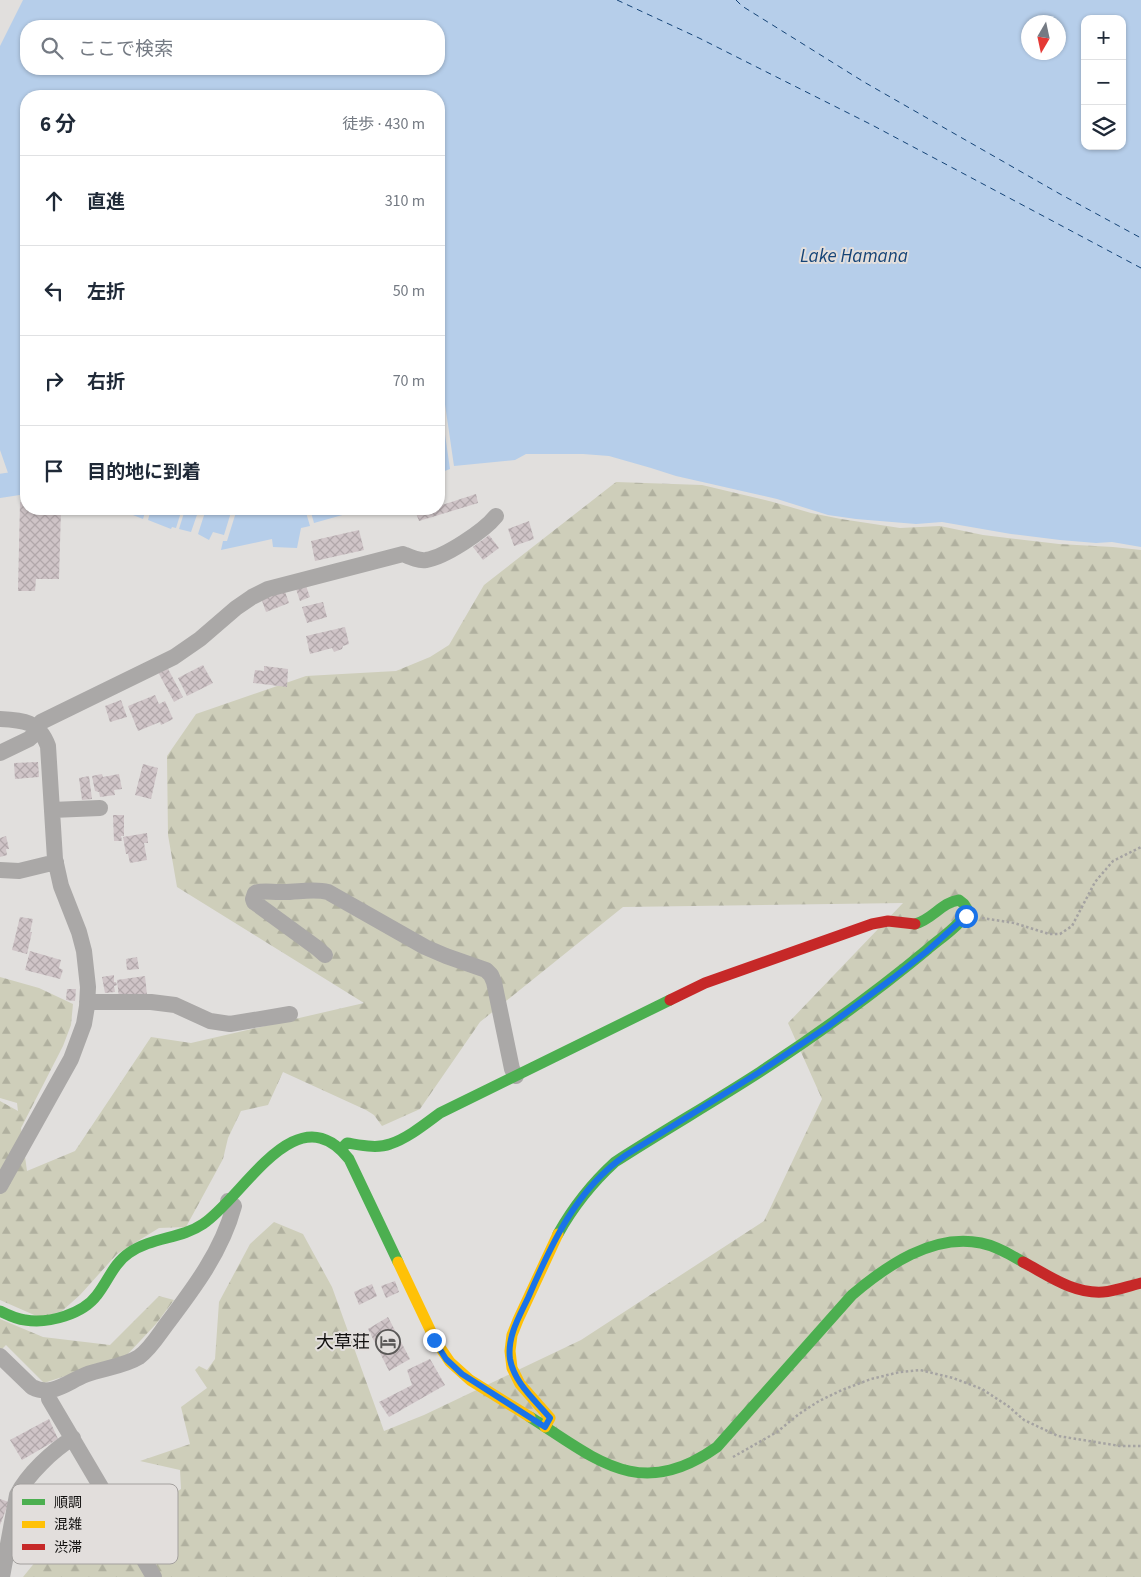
<!DOCTYPE html>
<html lang="ja">
<meta charset="utf-8">
<style>
:root{--surface:#fff;--page:#f6f6f7;--text:#1f2937;--muted:#747a83;--line:#e0e1e3}
body{margin:0;font-family:"Source Sans 3","Noto Sans JP",sans-serif;background:var(--page);color:var(--text)}
.controls{position:absolute;right:15px;top:15px;display:grid;overflow:hidden;border-radius:10px;box-shadow:0 1px 4px #0004}
.controls button{width:45px;height:45px;display:grid;place-items:center;padding:0;border:0;border-bottom:1px solid var(--line);background:var(--surface);color:var(--text);font:25px sans-serif}
.compass{position:absolute;left:1021px;top:15px;width:45px;height:45px;border-radius:50%;background:var(--surface);box-shadow:0 1px 4px #0004;rotate:189deg}
.stop{position:absolute;width:15px;height:15px;margin:-11px;border:4px solid #1a73e8;border-radius:50%;background:#fff}
.stop.end{background:#1a73e8;border-color:#fff;box-shadow:0 1px 5px #0008}
.list{margin:0;padding:0;list-style:none}
h2{display:flex;justify-content:space-between;align-items:center;height:65px;margin:0;padding:0 20px;font-size:21px}
h2 small{font-size:16px;font-weight:400;color:var(--muted)}
.list li{display:grid;grid-template-columns:32px 1fr auto;gap:15px;align-items:center;box-sizing:border-box;height:90px;padding:0 20px;border-top:1px solid var(--line)}
.list b{display:block;font-size:19px;white-space:nowrap}
.list em{font-size:16px;font-style:normal;color:var(--muted)}
.icon{flex:none;width:28px;height:28px;fill:none;stroke:currentColor;stroke-width:2;stroke-linecap:round;stroke-linejoin:round}
.map{position:relative;flex:none;width:1141px;height:1577px;overflow:hidden}
.search{position:absolute;background:var(--surface);box-shadow:0 1px 4px #0004;left:20px;top:20px;width:425px;height:55px;display:flex;align-items:center;gap:12px;box-sizing:border-box;padding:0 18px;border-radius:20px;color:var(--muted);font-size:19px}
.panel{position:absolute;background:var(--surface);box-shadow:0 1px 4px #0004;left:20px;top:90px;width:425px;height:425px;border-radius:20px}
.map>svg:first-child{display:block}
.forest{fill:url(#forest-firs)}
.water{fill:#b6ceea;fill-rule:evenodd}
.lines{fill:none;stroke-linecap:round;stroke-linejoin:round}
.river{stroke:#b6ceea;stroke-width:24}
.ferry{stroke:#154477;stroke-width:1;stroke-dasharray:6 5;stroke-linecap:butt}
.building{fill:url(#building-cross-hatch)}
.path{stroke:#a5a3a2;stroke-width:2.5;stroke-dasharray:2.5 2.5;stroke-linecap:butt}
.street{stroke:#aaa8a7;stroke-width:16}
.fast{stroke:#4caf50;stroke-width:11}
.slow{stroke:#ffc107;stroke-width:11}
.jam{stroke:#c62828;stroke-width:11}
.route{stroke:#1a73e8;stroke-width:6}
.labels{text-anchor:middle;dominant-baseline:central;stroke-width:4;stroke-linejoin:round;paint-order:stroke}
.poi-label{font-size:18px;fill:#11100f;stroke:#e2dedc;text-anchor:end}
.water-label{font-size:19px;font-style:italic;fill:#154477;stroke:#e2dedc}
.key{fill:#e2dedc;stroke:#a3a09e;stroke-width:1}
.key-label{font-size:14px;fill:#11100f}
</style>
<div class="map">
<svg width="1141" height="1577" viewBox="0 0 1141 1577">
<defs>
<pattern id="forest-firs" width="22" height="20" patternUnits="userSpaceOnUse" patternTransform="scale(1.25)"><rect width="22" height="20" fill="#ceceba"/><path d="M5 1l3.5 6h-7zM16 11l3.5 6h-7z" fill="#b0b09f"/></pattern>
<pattern id="building-cross-hatch" width="8" height="8" patternUnits="userSpaceOnUse" patternTransform="scale(1.25)"><rect width="8" height="8" fill="#cfc4c7"/><path d="M0 0l8 8M0 8l8-8" fill="none" stroke="#b1a7aa"/></pattern>
</defs>
<rect width="100%" height="100%" fill="#e1dfdd"/>
<path class="forest" d="M616 482 702 485 773 502 811 513 841 519 900 528 940 526 983 535 1059 544 1113 547 1141 550V1577H23L49 1545 82 1556 160 1540 158 1503 181 1489 180 1470 140 1461 190 1444 181 1407 207 1388 195 1370 199 1366 207 1370 215 1359 219 1302 250 1244 274 1222 303 1234 332 1287 384 1431 424 1415 581 1340 764 1221 822 1099 788 1023 903 903 623 907 480 1022 420 1109 382 1126 374 1115 366 1110 283 1072 268 1105 241 1111 228 1138 223 1159 186 1227 159 1228 117 1254 80 1295 62 1311 41 1318 0 1300V1101L18 1111 17 1103 0 1098V977L39 988 73 1004 71 1025 63 1046 21 1128 27 1171 75 1151 151 1037 191 1043 364 1003 177 887 168 835 167 756 196 714 306 676 396 671 430 657 449 645 484 585Z
M159 1296 174 1300 156 1324 126 1356 44 1383 6 1345 0 1351V1319L43 1337 110 1345Z"/>
<path class="water" d="M23 0H1141V547L1112 542 1096 543 1060 540 1011 534 942 522 916 524 856 519 828 515 777 499 676 476 651 468 609 456 583 454H526L515 460 454 466 441 377H439V96H26V492L15 493 0 450V46ZM1085 19H1122V146H1085ZM1028 22H1058V52H1028ZM26 26H439V69H26Z
M439 393 450 469 439 473Z
M118 509H146L143 519Z
M151 509H199L191 532 179 529 184 513 181 512 176 528 172 527 171 529 148 520Z
M206 509H232L224 535 213 532 209 540 198 534Z
M237 509H305L310 526 301 528 297 548 273 547 272 539 221 550 223 541H227Z
M310 509H352L353 512 314 523Z"/>
<g class="lines">
<path class="river" d="M0 486 26 482"/>
<path class="ferry" d="M617 0 699 38 872 125 1141 268
M736 0 742 6 864 82 1060 194 1141 238"/>
</g>
<path class="building" d="M476 494 478 503 419 521 416 513 429 509H439V506Z
M20 502H26V509H61L59 579H36L35 591H18Z
M529 521 534 539 514 546 508 529Z
M359 530 364 550 315 561 311 541Z
M489 535 499 548 483 560 473 547Z
M306 586 310 597 300 601 296 589Z
M284 589 289 603 266 612 261 598Z
M323 602 327 617 307 623 302 607Z
M345 627 349 644 343 646 342 649 334 652 332 648 310 654 306 636Z
M166 665 183 697 174 702 157 670Z
M203 665 213 683 187 696 178 678Z
M264 666 288 669 287 687 253 683 255 670 264 671Z
M155 695 159 704 165 701 173 719 161 725 160 722 138 731 128 706Z
M121 700 127 717 110 722 105 706Z
M38 762 39 777 15 779 14 763Z
M143 764 158 768 151 799 135 795Z
M102 774 103 777 119 774 122 789 114 790 115 795 100 797 99 792 95 791 92 776Z
M89 776 92 799 82 800 79 778Z
M113 815H124V836H121L122 841H114Z
M147 833 148 843H144L147 860 130 863 128 854H126L123 837Z
M6 836 9 849H6L7 855 0 857V838Z
M20 917 33 919 30 932H32L27 954 12 950Z
M30 951 61 960 59 968 63 970 60 979 25 970Z
M137 957 139 969 127 970 126 959Z
M114 975V982H116L117 985 114 986 115 992 105 993 102 977Z
M145 976 147 995 119 998 117 980Z
M67 989H76L75 1001 66 1000Z
M395 1281 399 1292 386 1298 381 1286Z
M372 1284 377 1296 359 1305 354 1292Z
M388 1317 410 1359 389 1371 368 1329Z
M430 1359 445 1385 389 1417 379 1402 412 1385 407 1370Z
M49 1419 58 1439 22 1460 10 1440Z
M0 1499 9 1502 0 1525Z"/>
<g class="lines">
<path class="path" d="M982 918 1014 923 1049 934H1060L1072 926 1095 882 1113 861 1141 847
M733 1457 777 1432 799 1414 819 1401 842 1390 871 1379 900 1372 920 1370 953 1378 982 1389 1008 1406 1024 1420 1058 1436 1120 1446H1141"/>
<path class="street" d="M0 719C23 720 39 721 48 746L55 859 61 886 79 932 84 951 88 987 87 1006 84 1024 71 1059 0 1186
M36 728 41 722 174 657 200 639 236 608 252 597 268 589 403 554C410 557 418 561 426 560 445 557 484 531 496 516
M0 753 29 739 39 730
M52 810 100 808
M0 870 19 871 56 862
M325 955 317 948 254 902 253 899 255 893C262 890 271 892 279 892 295 893 312 888 328 892L425 947 446 956 486 970 491 975 494 982 512 1069 516 1076
M87 1002H151L175 1005 210 1021 230 1024 290 1014
M0 1356 32 1387C52 1397 66 1383 85 1375 102 1368 123 1367 139 1357 150 1349 158 1336 166 1325 194 1288 222 1251 234 1206L228 1201
M49 1391V1399L154 1577
M2 1577 17 1495C27 1475 53 1450 73 1438"/>
<path class="fast" d="M341 1149 347 1143C360 1145 377 1149 390 1144 408 1138 425 1124 440 1113L670 1000
M558 1234C573 1207 592 1183 615 1162 663 1131 712 1103 760 1072 818 1034 875 993 928 949 938 940 966 922 967 909L964 904 959 900C942 902 932 920 915 924
M0 1311C8 1315 16 1319 25 1320 49 1324 83 1314 97 1295 108 1281 114 1263 129 1253 152 1237 181 1239 203 1224 244 1197 296 1092 349 1159L398 1262
M530 1417C596 1459 640 1502 717 1447L852 1295C886 1266 933 1233 981 1243 996 1246 1010 1254 1023 1262"/>
<path class="slow" d="M398 1262 435 1340 450 1362 470 1380 530 1417
M545 1427 550 1418 520 1384 512 1368 510 1351 512 1335 518 1320 558 1234"/>
<path class="jam" d="M670 1000 705 983 872 924 888 921 915 924
M1023 1262C1048 1275 1073 1294 1103 1292 1116 1291 1128 1286 1141 1283"/>
</g>
<g class="lines">
<path class="route" d="M434 1340 446 1359 462 1374 545 1427 550 1418C536 1401 514 1383 510 1359 507 1337 519 1317 528 1298 551 1245 576 1189 626 1155L758 1073 827 1027 893 978 926 952 966 916"/>
</g>
<defs>
<symbol id="hotel-ring" viewBox="-11 -11 22 22"><circle r="9.5" fill="#e2dedc" stroke="#5a5857" stroke-width="1.5"/><path d="M-6-4.5h1.5V1H6V5H4.5V3h-9V5H-6ZM-4 0a1.8 1.8 0 1 1 3.6 0ZM.5 0V-2.5h3Q6-2.5 6 0Z" fill="#5a5857"/></symbol>
</defs>
<g fill-rule="evenodd">
<use href="#hotel-ring" x="374" y="1328" width="28" height="28"/>
</g>
<g class="labels">
<g class="poi-label">
<text x="370" y="1342">大草荘</text>
</g>
<g class="water-label">
<text x="854" y="256">Lake Hamana</text>
</g>
</g>
<rect x="12" y="1484" width="166" height="80" rx="8" class="key"/>
<rect x="22" y="1499" width="23" height="6" fill="#4caf50"/>
<rect x="22" y="1521" width="23" height="7" fill="#ffc107"/>
<rect x="22" y="1544" width="23" height="6" fill="#c62828"/>
<g class="key-label">
<text x="54" y="1507">順調</text>
<text x="54" y="1529">混雑</text>
<text x="54" y="1552">渋滞</text>
</g>
</svg>
<div class="controls">
<button>+</button>
<button>−</button>
<button><svg class="icon" aria-label="layers" viewBox="0 0 24 24"><path d="M12 4l9 5-9 5-9-5zM3 14l9 5 9-5"/></svg></button>
</div>
<svg class="compass" viewBox="-18 -18 36 36"><path d="M0-13l5 13h-10z" fill="#e53935"/><path d="M0 13l5-13h-10z" fill="#747a83"/></svg>
<div class="stop" style="left:966px;top:916px"></div>
<div class="stop end" style="left:434px;top:1340px"></div>
<div class="search"><svg class="icon" aria-label="search" viewBox="0 0 24 24"><circle cx="10" cy="10" r="6"/><path d="M15 15l6 6"/></svg>ここで検索</div>
<section class="panel">
<h2>6 分<small>徒歩 · 430 m</small></h2>
<ul class="list">
<li><svg class="icon" aria-label="ahead" viewBox="0 0 24 24"><path d="M12 20V5M6 11l6-6 6 6"/></svg><div><b>直進</b></div><em>310 m</em></li>
<li><svg class="icon" aria-label="left" viewBox="0 0 24 24"><path d="M17 20v-9H6M10 6l-5 5 5 5"/></svg><div><b>左折</b></div><em>50 m</em></li>
<li><svg class="icon" aria-label="right" viewBox="0 0 24 24"><path d="M7 20v-9h11M14 6l5 5-5 5"/></svg><div><b>右折</b></div><em>70 m</em></li>
<li><svg class="icon" aria-label="arrive" viewBox="0 0 24 24"><path d="M6 21V4h12l-3 4 3 4H6"/></svg><div><b>目的地に到着</b></div></li>
</ul>
</section>
</div>
